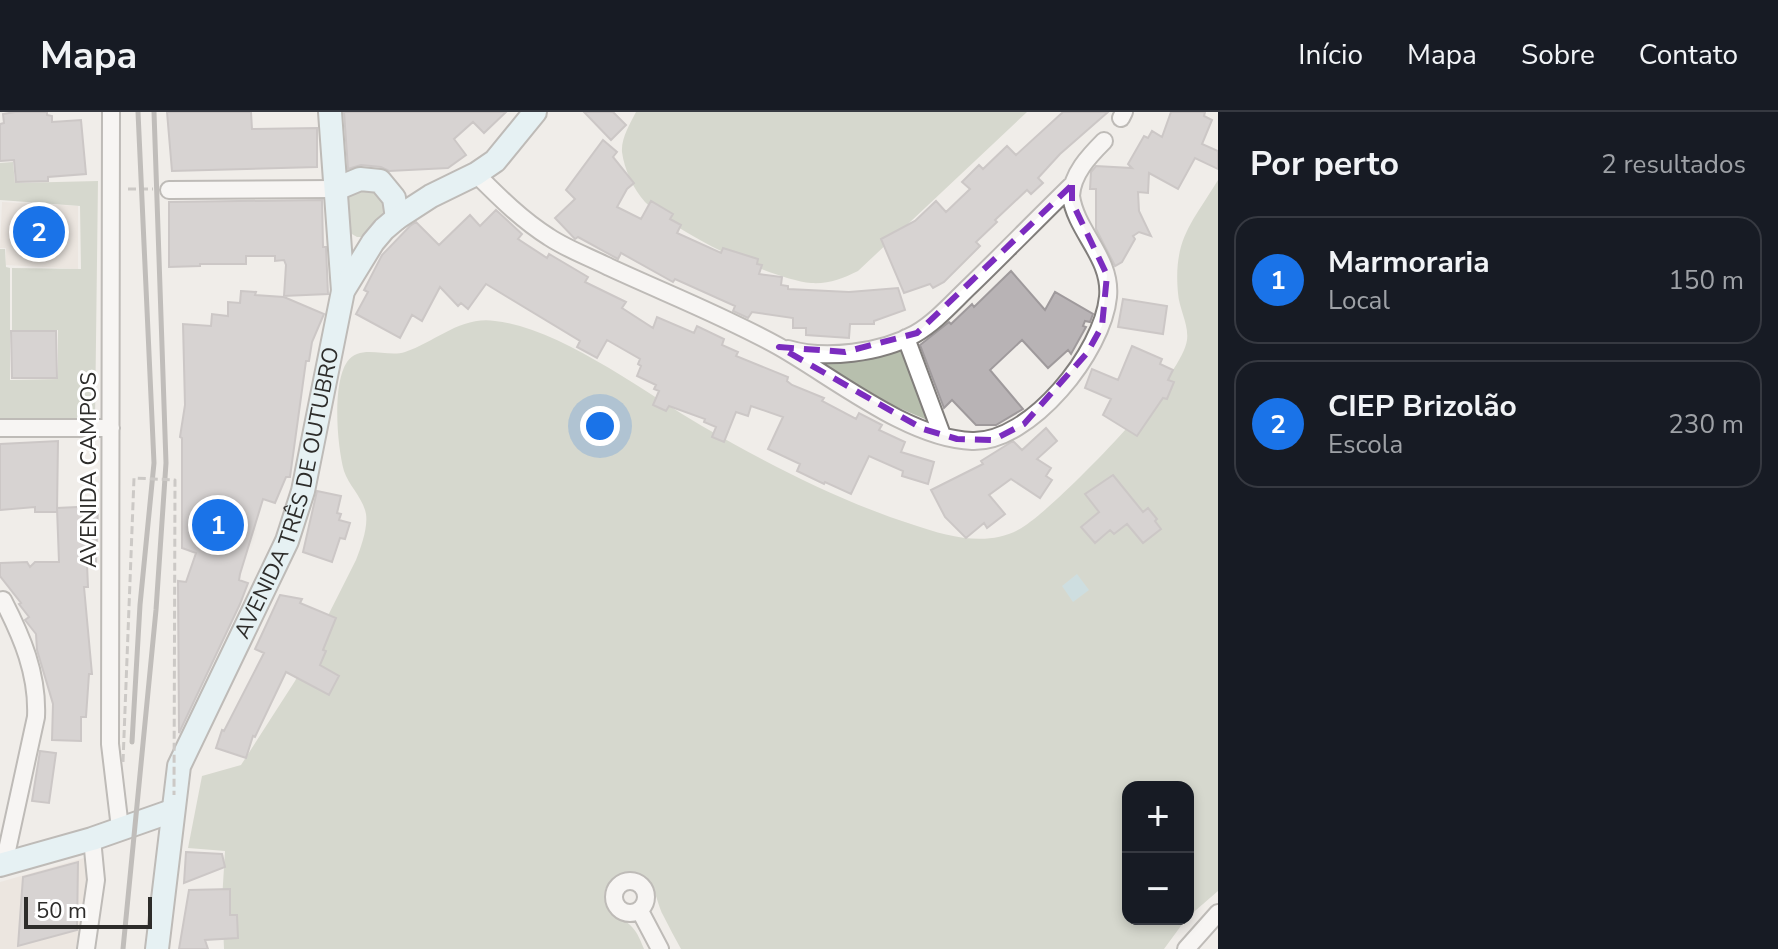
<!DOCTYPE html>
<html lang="pt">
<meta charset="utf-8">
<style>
:root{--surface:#171b24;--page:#20242c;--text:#f1f3f6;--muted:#9ea1a6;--line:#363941;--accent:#1a73e8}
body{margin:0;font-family:"Nunito Sans",sans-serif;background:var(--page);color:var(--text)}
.controls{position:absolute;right:24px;bottom:24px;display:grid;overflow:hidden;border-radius:16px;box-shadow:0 4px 12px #0003}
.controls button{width:72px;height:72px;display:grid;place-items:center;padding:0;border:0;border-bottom:2px solid var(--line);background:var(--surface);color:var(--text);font:40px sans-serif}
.scale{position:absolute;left:24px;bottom:20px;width:128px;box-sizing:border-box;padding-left:8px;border:4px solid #2d2c2a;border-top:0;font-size:22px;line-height:28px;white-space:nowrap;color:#2d2c2a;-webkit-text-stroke:6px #fff;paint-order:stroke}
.you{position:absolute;left:600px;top:314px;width:28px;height:28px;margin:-20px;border:6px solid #fff;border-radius:50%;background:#1a73e8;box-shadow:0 0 0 12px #1a73e833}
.badge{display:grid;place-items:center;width:52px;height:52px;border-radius:50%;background:var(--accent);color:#fff;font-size:26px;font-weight:700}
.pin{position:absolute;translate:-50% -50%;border:4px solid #fff;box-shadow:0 2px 8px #0006}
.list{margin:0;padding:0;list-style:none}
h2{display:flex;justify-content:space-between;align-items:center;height:104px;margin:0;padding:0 32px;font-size:34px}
h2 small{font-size:26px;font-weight:400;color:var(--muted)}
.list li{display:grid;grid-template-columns:52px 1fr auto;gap:24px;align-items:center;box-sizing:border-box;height:128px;margin:0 16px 16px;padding:0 16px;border:2px solid var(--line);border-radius:24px}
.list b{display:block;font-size:30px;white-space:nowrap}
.list p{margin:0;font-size:26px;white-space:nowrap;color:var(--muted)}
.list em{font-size:26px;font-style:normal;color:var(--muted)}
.map{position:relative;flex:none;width:1218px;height:837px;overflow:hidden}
header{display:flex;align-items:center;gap:48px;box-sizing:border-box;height:112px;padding:0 40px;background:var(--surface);border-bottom:2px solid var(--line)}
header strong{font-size:38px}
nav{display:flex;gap:44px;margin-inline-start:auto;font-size:28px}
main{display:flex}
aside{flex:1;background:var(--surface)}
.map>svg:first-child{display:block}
.built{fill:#e7ded6}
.green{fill:#b7bfad}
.water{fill:#a5cdd5}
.building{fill:#b8b3b5;stroke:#9f9a9c;stroke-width:2}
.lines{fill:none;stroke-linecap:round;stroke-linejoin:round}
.street-casing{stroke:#817e7b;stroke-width:20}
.secondary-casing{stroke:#817e7b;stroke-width:26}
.path{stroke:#a09e9b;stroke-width:3;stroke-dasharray:8 4;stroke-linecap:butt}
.street{stroke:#fff;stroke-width:16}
.secondary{stroke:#d9f5fe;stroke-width:22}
.rail{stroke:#868481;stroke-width:5}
.path-bridge{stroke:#a09e9b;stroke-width:3;stroke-dasharray:8 4;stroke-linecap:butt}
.marked{fill:none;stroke:#7b2cbf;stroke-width:6;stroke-dasharray:16 10;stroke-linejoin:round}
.labels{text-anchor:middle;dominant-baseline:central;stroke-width:6;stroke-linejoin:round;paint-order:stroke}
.street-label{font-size:22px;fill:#2d2c2a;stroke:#fff}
</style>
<header>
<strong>Mapa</strong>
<nav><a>Início</a><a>Mapa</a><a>Sobre</a><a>Contato</a></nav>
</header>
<main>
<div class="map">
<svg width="1218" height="837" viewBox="0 0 1218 837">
<rect width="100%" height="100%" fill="#f0ede9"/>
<path class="built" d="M2 90 78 94V157L6 153V136H0Z
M91 744 76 837H0V770Z"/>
<path class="green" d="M636 0H1027L858 159C842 167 829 172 811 171 770 167 674 120 645 90 634 78 624 57 622 40 621 26 630 12 636 0Z
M13 50 15 71 98 69 95 310H0V137H5L6 155 10 156V268L58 267V218H12V156L81 157 80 94 0 88V51Z
M1218 68V779L1188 805V675H1128V807H1186L1164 837H681C675 826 669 815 663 803 656 789 657 776 643 765 627 753 600 768 605 789 609 801 624 806 632 815 638 821 641 830 644 837H224L222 788 225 739 188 736 202 664 241 653 295 569 356 448C361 435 368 416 366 402 363 386 349 374 344 359 337 334 332 272 347 250 360 231 387 246 405 240 436 230 460 204 495 209 560 216 645 281 702 314 770 353 839 389 914 413 949 425 993 437 1026 413 1061 389 1182 267 1187 228 1189 212 1179 197 1178 181 1173 127 1192 111 1218 68Z
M370 71 393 95 364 125H357L345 118 344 83Z
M901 236 932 310 873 285 807 249Z"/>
<path class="water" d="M1077 462 1089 478 1073 490 1062 474Z"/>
<path class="building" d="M15 0H47V3L52 4V10L81 8 86 62 48 65V69L16 70 14 48 0 49V12L4 11 3 2Z
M167 0H251L252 17 317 16V55L172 59Z
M344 0H506L484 21 473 10 454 27 466 43 448 56 389 59 381 55 361 53 348 57Z
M584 0H613L626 13 611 28Z
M1063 0H1108L1060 42 1038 66 1043 71 1031 82 1027 78 995 108 997 110 976 130 980 134 944 170 933 176 930 172 904 181 881 127 915 109 936 89 946 100 970 77 962 70 979 53 983 57 1007 34 1016 43Z
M1171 0H1205L1204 4 1212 8 1202 32 1218 39V57L1195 46 1178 77 1149 61 1148 81 1138 80 1139 99 1151 124 1139 120 1133 124 1135 127 1122 150 1115 154 1096 117V77H1090L1091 60 1096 54 1132 56 1128 52 1144 24 1148 26 1152 19 1162 25Z
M603 28 617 40 613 45 634 71 627 77 617 95 641 107 651 89 673 102 670 107 681 113 677 121 721 141 723 136 758 147 757 152 762 153 759 162 782 165 781 173 788 174V177L849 180 898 176 905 198 874 209V212H850L849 226 806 223V216H793V206L752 200 748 206 733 199 735 194 675 167 673 170 621 141 618 147 578 125 575 127 555 106 575 87 566 78Z
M322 88 323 135H326L328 182 284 184 286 153 284 148 275 149V144H246V152H200V154L169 155V90Z
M496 98 522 122 518 127 547 146 549 142 588 165 585 170 626 190 622 196 653 216 657 205 694 221 697 214 724 227 722 233 738 240 736 244 788 265 787 269 792 273 824 286 822 289 856 307 859 301 882 313 879 318 905 330 901 340 934 350 928 372 902 364 903 359 869 344 851 382 825 370 824 372 797 359 800 352 768 337 783 305 751 294 748 304 736 300 724 330 712 325 716 315 704 310 705 307 669 294 666 299 653 293 659 279 654 277 656 273 637 264 641 254 638 252 640 247 607 228 597 246 577 235 580 229 486 172 468 197 461 191 458 194 440 175 422 209 412 203 400 226 356 202 368 180 364 178 382 143 410 114 416 110 439 133 470 103 480 114Z
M1011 159 1045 198 1055 180 1093 202 1090 210 1085 209 1083 214 1086 215 1071 242 1068 238 1048 256 1022 228 990 258 1023 297 996 313H976L952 288 944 296 920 233 949 210 951 212 972 192 974 195Z
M241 179 256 180 255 183 284 185 324 202 312 230 309 249H306L290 365H286L275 391 263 387 240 462 239 468 248 471 240 492 179 621 178 469 186 470 196 441 182 436V326L180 325 185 293 183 212 211 214 212 202 228 204V190L240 191Z
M1123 187 1167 194 1163 222 1118 215Z
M11 219H56L57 266H12Z
M1132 234 1162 247 1160 252 1173 258 1168 268 1174 270 1167 287 1163 286 1137 324 1103 303 1111 287 1085 276 1092 257 1118 268Z
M1046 316 1057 329 1037 347 1051 356 1046 364 1052 368 1040 386 1011 367 989 383 1005 402 987 416 984 411 966 426 945 405 931 378 983 352 981 349 1013 329 1022 338Z
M58 329 57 400H35V395L0 398V332Z
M1113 363 1143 400 1148 396 1157 407 1155 409 1161 417 1143 431 1127 412 1114 422 1110 418 1095 431 1081 415 1099 400 1085 382Z
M317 379 341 384 337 401 341 402 339 408 350 411 345 427 340 426 332 450 303 440Z
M98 394 96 452H87L88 475H84L92 562H89L86 605H81V629L52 628 53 592 37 538 36 522 25 508 29 505 19 492 21 491 0 464V451L27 450 30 455 35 450H59L57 396Z
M280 483 302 487 300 491 336 506 323 538 326 539 320 553 339 564 329 583 286 560 255 625 253 624 246 646 216 636 222 618 224 619 264 541 255 537Z
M40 639 56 641 49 691 32 689Z
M186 740 222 742 225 755 184 771Z
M78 750 77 818 18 834 23 765Z
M230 777V803H237L238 826 205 828 208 837H179L189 778Z"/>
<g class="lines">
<defs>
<path id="street" d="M111 0 110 632 120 716
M1121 6 1124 0
M476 62C499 85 522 108 549 125 567 137 589 145 609 155 665 181 724 204 778 234 833 265 909 327 972 329 1031 331 1103 239 1108 185 1112 146 1076 120 1071 84 1072 62 1089 44 1104 29
M169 78 336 77
M906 226 942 323
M788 237C825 248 881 241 915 222 936 210 953 190 971 173 1005 140 1038 106 1072 73
M0 316H111
M3 488C22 525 38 562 36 605L4 752
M614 785a16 16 0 1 1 32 0a16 16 0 1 1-32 0Z
M640 799 660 837
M86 837 96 768 92 727
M1186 837 1218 801"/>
<g id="secondary">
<path d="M330 0 343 179"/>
<path d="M336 77 360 67 380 69 394 86 397 106"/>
<path d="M0 753 92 727 172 699"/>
<path id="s1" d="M157 837 179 654 287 429 303 379 343 179 373 130 384 117 397 106 431 84 476 62 495 49 535 0"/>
</g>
</defs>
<use href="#street" class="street-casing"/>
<use href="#secondary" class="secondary-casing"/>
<path class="path" d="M128 77H153"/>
<use href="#street" class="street"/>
<use href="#secondary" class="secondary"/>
<path class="rail" d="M132 630 140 493 154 351 138 0
M123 837 156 498 166 351 154 0"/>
<path class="path-bridge" d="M123 650 134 366 175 368 174 683"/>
</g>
<path d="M0 0H1218V837H0ZM1072 73V90L1107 163 1102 214 1087 241 1024 312 993 328 957 327 923 317 779 235 845 240 917 221Z" fill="#f0ede9" fill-opacity=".55" fill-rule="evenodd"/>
<path class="marked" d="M1072 73V90L1107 163 1102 214 1087 241 1024 312 993 328 957 327 923 317 779 235 845 240 917 221Z"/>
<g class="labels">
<g class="street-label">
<text transform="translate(89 358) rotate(-90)">AVENIDA CAMPOS</text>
<text stroke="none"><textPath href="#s1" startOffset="480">AVENIDA TRÊS DE OUTUBRO</textPath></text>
</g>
</g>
</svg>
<div class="controls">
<button>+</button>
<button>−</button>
</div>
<div class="scale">50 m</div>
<div class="you"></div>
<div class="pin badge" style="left:218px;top:413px">1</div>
<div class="pin badge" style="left:39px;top:120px">2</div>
</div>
<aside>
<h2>Por perto<small>2 resultados</small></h2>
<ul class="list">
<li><span class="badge">1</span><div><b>Marmoraria</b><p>Local</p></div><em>150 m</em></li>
<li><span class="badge">2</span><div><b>CIEP Brizolão</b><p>Escola</p></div><em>230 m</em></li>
</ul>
</aside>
</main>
